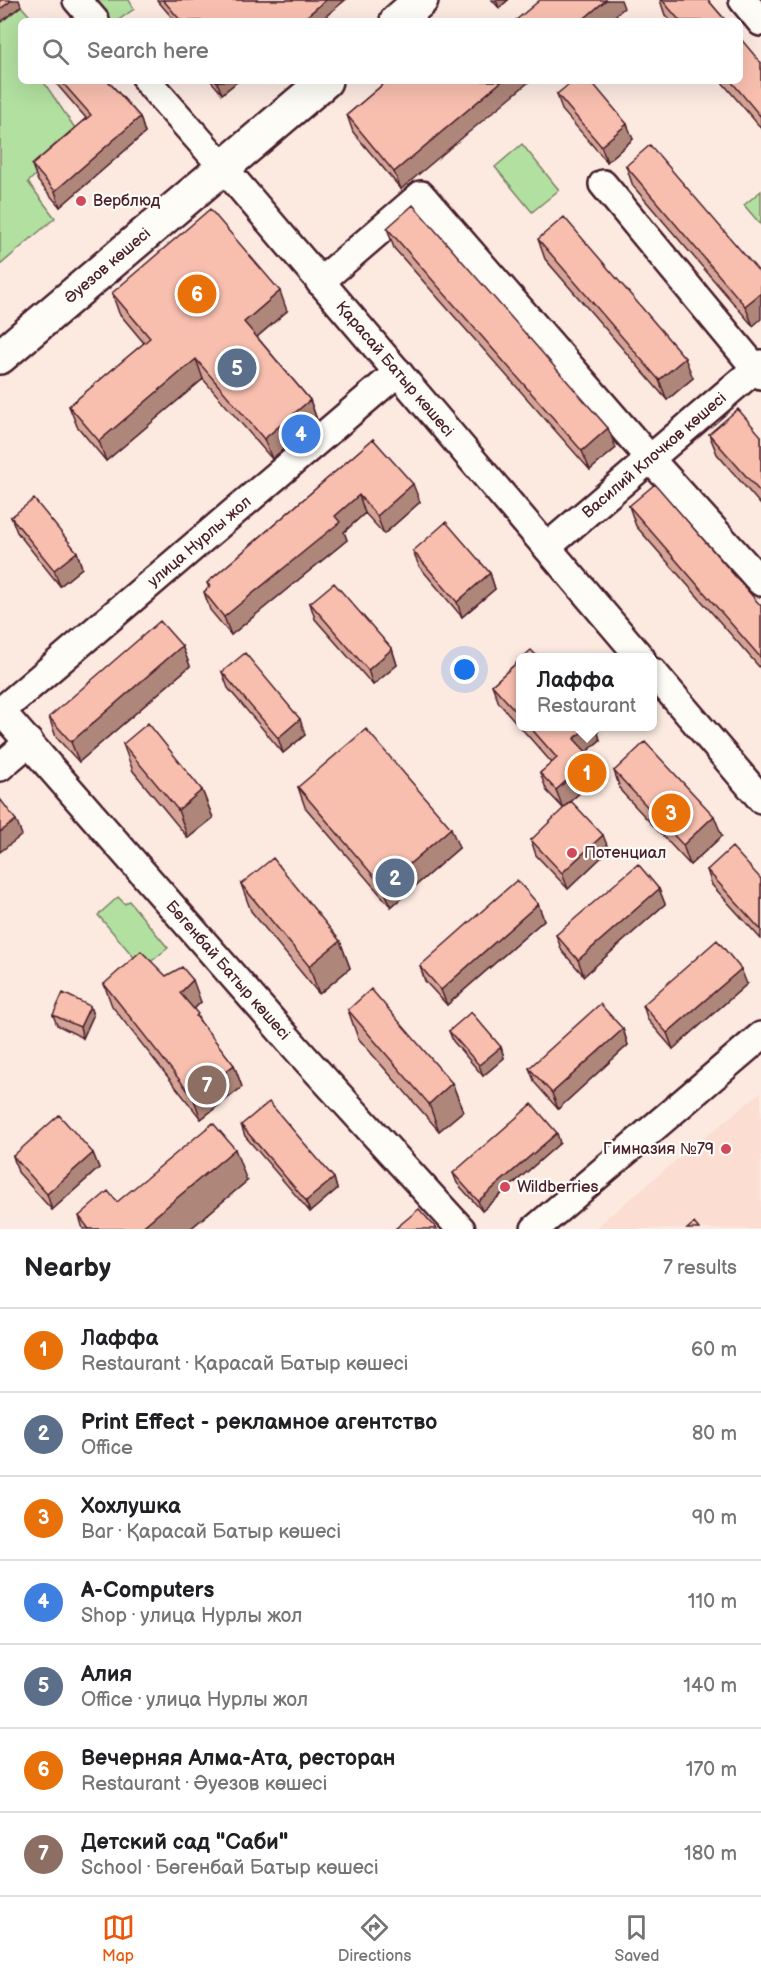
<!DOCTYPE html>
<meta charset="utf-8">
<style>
:root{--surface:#fff;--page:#f6f6f6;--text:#202124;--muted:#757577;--line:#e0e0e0;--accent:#ea580c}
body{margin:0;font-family:"Balsamiq Sans",sans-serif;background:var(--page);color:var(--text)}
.you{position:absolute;left:465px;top:670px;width:21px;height:21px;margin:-15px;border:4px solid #fff;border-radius:50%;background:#1a73e8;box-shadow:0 0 0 9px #1a73e833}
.badge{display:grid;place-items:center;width:39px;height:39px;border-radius:50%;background:var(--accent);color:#fff;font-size:20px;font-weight:700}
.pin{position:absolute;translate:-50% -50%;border:3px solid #fff;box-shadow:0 2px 6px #0006}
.popup{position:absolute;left:516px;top:653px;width:141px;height:78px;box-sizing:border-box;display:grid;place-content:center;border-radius:9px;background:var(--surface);filter:drop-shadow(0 2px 4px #0005);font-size:20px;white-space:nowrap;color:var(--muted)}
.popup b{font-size:22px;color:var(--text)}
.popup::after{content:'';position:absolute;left:50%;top:100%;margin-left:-12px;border:12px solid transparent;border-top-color:var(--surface)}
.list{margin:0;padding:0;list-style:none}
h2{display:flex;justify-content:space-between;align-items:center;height:78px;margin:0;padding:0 24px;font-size:26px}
h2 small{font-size:20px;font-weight:400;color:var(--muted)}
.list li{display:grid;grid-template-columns:39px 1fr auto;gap:18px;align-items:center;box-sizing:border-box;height:84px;padding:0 24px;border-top:2px solid var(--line)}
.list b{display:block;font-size:22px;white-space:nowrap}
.list p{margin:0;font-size:20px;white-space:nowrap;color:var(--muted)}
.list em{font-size:20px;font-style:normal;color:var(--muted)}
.icon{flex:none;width:33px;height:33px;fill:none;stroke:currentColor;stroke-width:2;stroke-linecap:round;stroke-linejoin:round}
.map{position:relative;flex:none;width:761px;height:1229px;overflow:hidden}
.search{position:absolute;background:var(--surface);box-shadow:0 6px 24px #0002;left:18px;right:18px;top:18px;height:66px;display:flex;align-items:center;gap:15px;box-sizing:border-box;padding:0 21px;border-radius:9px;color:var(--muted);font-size:22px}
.sheet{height:666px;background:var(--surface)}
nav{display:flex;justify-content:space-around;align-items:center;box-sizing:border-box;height:84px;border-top:2px solid var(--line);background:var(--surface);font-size:16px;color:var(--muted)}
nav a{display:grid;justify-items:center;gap:3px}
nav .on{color:var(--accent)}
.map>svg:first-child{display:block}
.built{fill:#fbddd2}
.green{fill:#b1e0a0;stroke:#7e8066;stroke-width:1.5}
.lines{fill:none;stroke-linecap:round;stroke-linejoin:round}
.minor-casing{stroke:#4a1f2b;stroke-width:32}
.major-casing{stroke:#4a1f2b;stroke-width:38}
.minor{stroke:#fdfcf7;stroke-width:27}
.major{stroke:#fdfcf7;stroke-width:33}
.wall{fill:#d5a496;stroke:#4a1f2b;stroke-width:1.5}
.shaded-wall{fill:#ae867a;stroke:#4a1f2b;stroke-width:1.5}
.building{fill:#f8bfaf;stroke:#4a1f2b;stroke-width:1.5}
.poi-dot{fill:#d1495b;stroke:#fdfcf7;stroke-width:2}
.labels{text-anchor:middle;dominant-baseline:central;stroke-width:4.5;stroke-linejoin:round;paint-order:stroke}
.poi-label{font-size:16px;fill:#4a1f2b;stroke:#fdfcf7;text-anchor:start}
.street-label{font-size:16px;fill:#4a1f2b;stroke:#fdfcf7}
</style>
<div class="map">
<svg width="761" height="1229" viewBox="0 0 761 1229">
<rect width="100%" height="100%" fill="#fceae1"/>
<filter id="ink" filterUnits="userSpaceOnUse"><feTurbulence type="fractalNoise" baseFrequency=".0167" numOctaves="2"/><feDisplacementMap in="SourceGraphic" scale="12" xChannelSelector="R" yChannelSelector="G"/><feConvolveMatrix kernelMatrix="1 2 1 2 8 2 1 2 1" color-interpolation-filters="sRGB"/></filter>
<g filter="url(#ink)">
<path class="built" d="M761 1092V1229H594L668 1167Z"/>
<path class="green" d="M93 0H129L134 9 117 21H111Z
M21 6 34 21H21V81H43L79 134 28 182 55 218 0 265V22Z
M522 144 559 190 532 212 495 167Z
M761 191V225L744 205Z
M118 897 125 904 129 901 168 948 143 968 98 915Z"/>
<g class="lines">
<defs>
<g id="minor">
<path d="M77 0 95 21"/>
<path d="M743 0 761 22"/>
<path id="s1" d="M147 81 223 167 641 658"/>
<path d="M603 184 761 375"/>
<path d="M320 282 421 195 651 460 761 582"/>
<path id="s2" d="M547 547 761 364"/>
<path d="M653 672 761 799"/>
<path id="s3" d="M0 710 303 1056 461 1229"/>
<path id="s4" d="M1 711 398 372"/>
<path d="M0 767 29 742"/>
<path d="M535 1229 761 1036"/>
</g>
<g id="major">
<path d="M397 21 421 0"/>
<path id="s5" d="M0 357 325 81"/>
</g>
</defs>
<use href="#minor" class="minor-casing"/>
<use href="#major" class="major-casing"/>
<use href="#minor" class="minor"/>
<use href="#major" class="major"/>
</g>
<path class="wall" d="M157 0H345L320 21H175Z
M492 0H508L499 8Z
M660 0H708L726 21H671L665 15Z
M761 63V128L721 81H740Z
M54 81H108L140 117 145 133 60 207 38 181 32 165 86 118Z
M211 81H238L222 94Z
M387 81 401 189 353 132 347 115Z
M557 94 633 139 607 162 562 110Z
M626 166 761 274 753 326 633 186Z
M387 228 616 448 590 470 394 248Z
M538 239 693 378 667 400 545 259Z
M112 293 287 311 257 337 310 400 317 420 272 459 203 379 106 461 77 426 69 406 144 343 119 313Z
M709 434 761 436V505L717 454Z
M373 439 420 502 384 534 365 513 344 532 347 540 231 635 210 610 204 592 209 588 207 583Z
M629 506 761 606V669L636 526Z
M11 517 77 552 82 568 60 586 17 532Z
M413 551 490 573 495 589 462 617 419 566Z
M310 603 392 649 397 665 373 685 315 619Z
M182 646 190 666 79 762 56 737 49 717Z
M521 659V726H596L600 740 586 752 598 776 563 808 547 791 540 773 552 763 499 703 492 685Z
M222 672 305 735 283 753 228 688Z
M123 744 202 790 213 818 188 838 133 771Z
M614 771 722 836 690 865 621 791Z
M298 787 459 848 391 907 305 807Z
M531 840 609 850 568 889 536 855Z
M707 870 761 879V939L712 885Z
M241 884 340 941 350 968 319 994 251 911Z
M659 889 665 904 584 976 562 951 556 935Z
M538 904 544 920 447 1005 425 981 420 966Z
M166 976 201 1002 194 1009 201 1023 234 1065 242 1087 201 1119 112 1006 104 984Z
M747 984 673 1049 648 1020 643 1005Z
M90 1006 93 1016 83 1038 57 1025 53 1015Z
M348 1010 452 1083 463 1111 439 1131 358 1038Z
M623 1029 628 1045 558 1109 535 1083 529 1068Z
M449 1031 501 1047 504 1058 483 1076 453 1041Z
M241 1125 334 1178 337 1189 310 1212 245 1136Z
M560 1143 482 1211 457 1183 453 1173Z
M93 1153 99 1168 52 1210 18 1172 13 1156Z
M247 1181 190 1229H83L79 1216 117 1202Z"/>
<path class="shaded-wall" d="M12 0H19L21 6 1 22 0 9Z
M326 0H345L320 21H301Z
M496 0H508L499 8Z
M606 0H621L624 8 609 21H581Z
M219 81H238L222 94 217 82Z
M502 81H530L401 189 394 172Z
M140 117 145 133 60 207 55 191Z
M627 124 633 139 607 162 601 146Z
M280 291 287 311 251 342 244 322Z
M761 293V319L753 326 745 306Z
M685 358 693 378 667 400 659 380Z
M196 359 203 379 106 461 99 441Z
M310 400 317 420 272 459 264 439Z
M608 428 616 448 590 470 582 451Z
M413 484 420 502 384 534 377 516Z
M359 495 365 513 344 532 347 540 231 635 224 617 335 516Z
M77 552 82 568 60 586 54 570Z
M490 573 495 589 462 617 457 602Z
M182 646 190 666 79 762 71 742Z
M392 649 397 665 373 685 368 670Z
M300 719 305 735 283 753 278 738Z
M588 726H596L600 740 581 757 574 739Z
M592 758 598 776 563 808 556 790Z
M202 790 213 818 188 838 178 810Z
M714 816 722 836 690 865 683 845Z
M16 820 22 835 0 852V832Z
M451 828 459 848 391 907 383 887Z
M603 835 609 850 568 889 562 873Z
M659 889 665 904 584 976 578 960Z
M538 904 544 920 447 1005 441 990Z
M340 941 350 968 319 994 309 966Z
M741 969 747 984 673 1049 667 1033Z
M193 980 201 1002 188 1015 180 993Z
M90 1006 93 1016 83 1038 80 1027Z
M623 1029 628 1045 558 1109 552 1093Z
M501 1047 504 1058 483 1076 479 1065Z
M234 1065 242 1087 201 1119 193 1097Z
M452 1083 463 1111 439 1131 429 1104Z
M557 1133 560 1143 482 1211 478 1201Z
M235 1149 247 1181 190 1229H140Z
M93 1153 99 1168 52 1210 47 1194Z
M334 1178 337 1189 310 1212 306 1201Z"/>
<path class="building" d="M0 0H12L0 9Z
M163 0H326L301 21H181Z
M540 0H606L581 21H515Z
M662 0H708L726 21H680Z
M740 38 761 63V117L731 81H740Z
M61 81H108L140 117 55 191 32 165 91 115Z
M387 81H502L394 172 347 115Z
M573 81H591L627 124 601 146 557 94Z
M650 145 761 274V293L745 306 626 166Z
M413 205 608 428 582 451 387 228Z
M210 209 280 291 244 322 310 400 264 439 196 359 99 441 69 406 150 338 112 293Z
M564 217 685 358 659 380 538 239Z
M738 409 761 436V493L709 434Z
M373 439 413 484 377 516 359 495 335 516 340 522 224 617 204 592 210 586 207 583Z
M655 484 761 606V658L629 506Z
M34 499 77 552 54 570 11 517Z
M446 522 490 573 457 602 413 551Z
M334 583 392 649 368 670 310 603Z
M160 621 182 646 71 742 49 717Z
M531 650 538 657H523Z
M245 653 300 719 278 738 222 672Z
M521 659V717L492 685Z
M148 723 202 790 178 810 123 744Z
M529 726H588L574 739 592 758 556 790 540 773 557 758Z
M366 729 451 828 383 887 298 787Z
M645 742 714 816 683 845 614 771Z
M0 799 16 820 0 832Z
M571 801 603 835 562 873 531 840Z
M732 847 761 879V930L707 870Z
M273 858 340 941 309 966 241 884Z
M638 864 659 889 578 960 556 935Z
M517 880 538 904 441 990 420 966Z
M717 940 741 969 667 1033 643 1005Z
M141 951 166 976 182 967 193 980 180 993 198 1014 196 1016 234 1065 193 1097 104 984Z
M371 989 452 1083 429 1104 348 1010Z
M63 993 90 1006 80 1027 53 1015Z
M600 1004 623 1029 552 1093 529 1068Z
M471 1012 501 1047 479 1065 449 1031Z
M269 1102 334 1178 306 1201 241 1125Z
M532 1104 557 1133 478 1201 453 1173Z
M59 1115 93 1153 47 1194 13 1156Z
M213 1123 235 1149 140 1229H89L79 1216 108 1191 117 1202Z
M419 1209 437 1229H395Z
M694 1223 699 1229H687Z"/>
</g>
<g class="poi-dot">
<circle cx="81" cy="201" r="6"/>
<circle cx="572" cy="853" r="6"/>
<circle cx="726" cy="1149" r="6"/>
<circle cx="505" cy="1187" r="6"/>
</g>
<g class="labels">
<g class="poi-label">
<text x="93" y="201">Верблюд</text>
<text x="584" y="853">Потенциал</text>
<text x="714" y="1149" text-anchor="end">Гимназия №79</text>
<text x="517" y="1187">Wildberries</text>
</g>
<g class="street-label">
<text stroke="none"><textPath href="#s5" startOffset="141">Әуезов көшесі</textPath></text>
<text stroke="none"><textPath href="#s1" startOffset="380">Қарасай Батыр көшесі</textPath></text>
<text stroke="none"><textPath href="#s2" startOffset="141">Василий Клочков көшесі</textPath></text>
<text stroke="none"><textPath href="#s4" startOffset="261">улица Нурлы жол</textPath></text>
<text stroke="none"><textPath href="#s3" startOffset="346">Бөгенбай Батыр көшесі</textPath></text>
</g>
</g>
</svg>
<div class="you"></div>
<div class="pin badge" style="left:587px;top:773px;background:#e8710a">1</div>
<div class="popup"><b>Лаффа</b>Restaurant</div>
<div class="pin badge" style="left:395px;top:878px;background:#5c6f8a">2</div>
<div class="pin badge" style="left:671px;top:813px;background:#e8710a">3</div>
<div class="pin badge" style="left:301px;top:434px;background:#3f7fe0">4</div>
<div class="pin badge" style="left:237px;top:368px;background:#5c6f8a">5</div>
<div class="pin badge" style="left:197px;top:294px;background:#e8710a">6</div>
<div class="pin badge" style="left:207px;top:1085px;background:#8d6e63">7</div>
<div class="search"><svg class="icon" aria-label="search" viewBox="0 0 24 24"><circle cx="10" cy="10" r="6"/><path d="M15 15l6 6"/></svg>Search here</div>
</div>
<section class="sheet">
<h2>Nearby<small>7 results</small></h2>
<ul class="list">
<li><span class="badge" style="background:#e8710a">1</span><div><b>Лаффа</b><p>Restaurant · Қарасай Батыр көшесі</p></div><em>60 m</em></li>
<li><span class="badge" style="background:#5c6f8a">2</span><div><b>Print Effect - рекламное агентство</b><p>Office</p></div><em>80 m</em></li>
<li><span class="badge" style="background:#e8710a">3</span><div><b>Хохлушка</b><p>Bar · Қарасай Батыр көшесі</p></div><em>90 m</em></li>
<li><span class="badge" style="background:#3f7fe0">4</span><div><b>A-Computers</b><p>Shop · улица Нурлы жол</p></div><em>110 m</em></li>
<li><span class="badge" style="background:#5c6f8a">5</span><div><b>Алия</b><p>Office · улица Нурлы жол</p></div><em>140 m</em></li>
<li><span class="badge" style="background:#e8710a">6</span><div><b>Вечерняя Алма-Ата, ресторан</b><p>Restaurant · Әуезов көшесі</p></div><em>170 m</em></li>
<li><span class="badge" style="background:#8d6e63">7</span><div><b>Детский сад &quot;Саби&quot;</b><p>School · Бөгенбай Батыр көшесі</p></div><em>180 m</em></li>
</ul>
</section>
<nav>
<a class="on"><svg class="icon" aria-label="map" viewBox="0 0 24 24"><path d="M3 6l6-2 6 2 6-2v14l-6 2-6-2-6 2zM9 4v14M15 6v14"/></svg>Map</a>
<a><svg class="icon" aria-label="directions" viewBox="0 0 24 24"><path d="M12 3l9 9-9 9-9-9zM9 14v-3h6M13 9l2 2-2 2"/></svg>Directions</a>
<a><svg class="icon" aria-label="saved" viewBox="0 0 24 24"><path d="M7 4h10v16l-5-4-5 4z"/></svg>Saved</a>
</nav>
